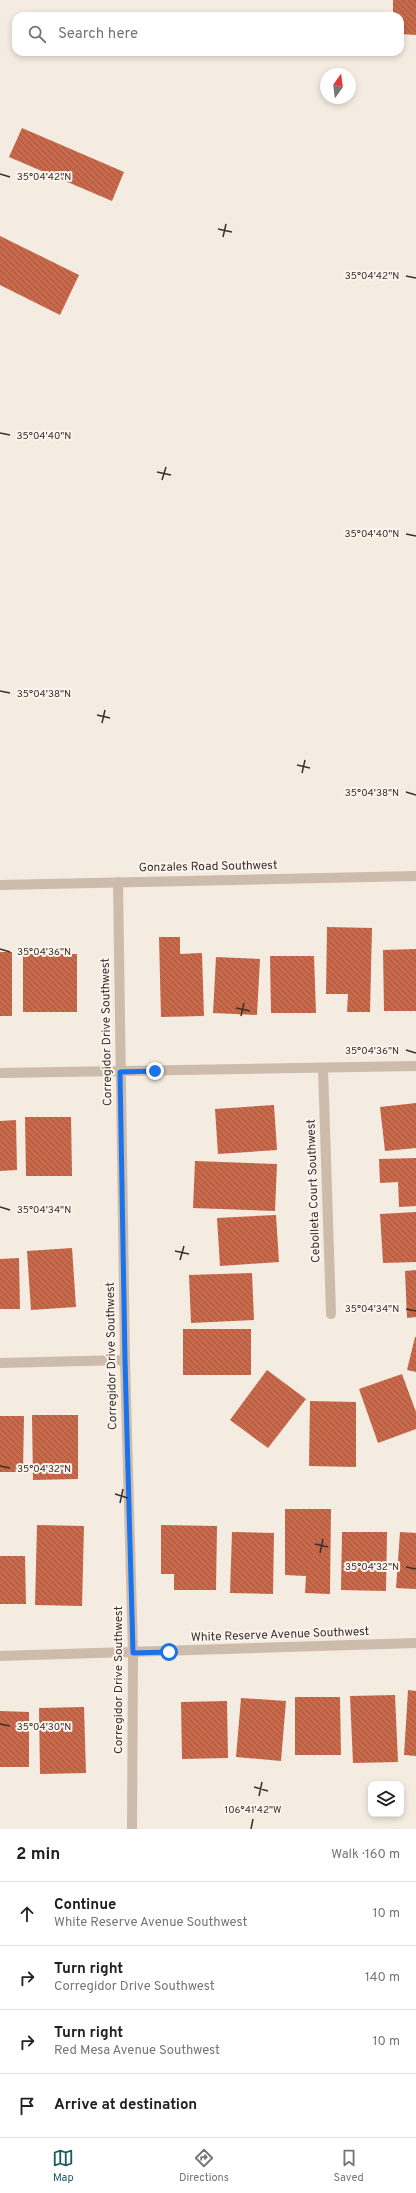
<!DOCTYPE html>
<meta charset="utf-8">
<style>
:root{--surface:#fff;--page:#f6f6f6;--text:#202124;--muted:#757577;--line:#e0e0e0;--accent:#1f5a5e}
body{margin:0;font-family:Overpass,sans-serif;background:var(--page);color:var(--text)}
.controls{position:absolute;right:12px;bottom:12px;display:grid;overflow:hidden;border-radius:8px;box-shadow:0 2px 6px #0003}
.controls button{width:36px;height:36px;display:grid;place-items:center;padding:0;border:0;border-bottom:1px solid var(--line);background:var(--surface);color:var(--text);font:20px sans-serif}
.compass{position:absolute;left:320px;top:68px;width:36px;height:36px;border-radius:50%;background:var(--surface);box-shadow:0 2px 6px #0003;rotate:14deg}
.stop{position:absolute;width:12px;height:12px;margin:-9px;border:3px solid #1a73e8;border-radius:50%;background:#fff}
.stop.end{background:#1a73e8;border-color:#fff;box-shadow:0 1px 4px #0008}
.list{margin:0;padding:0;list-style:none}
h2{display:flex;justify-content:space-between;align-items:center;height:52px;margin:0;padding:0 16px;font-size:17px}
h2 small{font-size:13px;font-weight:400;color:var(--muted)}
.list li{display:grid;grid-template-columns:26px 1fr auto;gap:12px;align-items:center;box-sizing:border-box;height:64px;padding:0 16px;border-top:1px solid var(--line)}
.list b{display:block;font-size:15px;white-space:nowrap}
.list p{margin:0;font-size:13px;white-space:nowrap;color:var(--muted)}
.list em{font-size:13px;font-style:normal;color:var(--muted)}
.icon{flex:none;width:22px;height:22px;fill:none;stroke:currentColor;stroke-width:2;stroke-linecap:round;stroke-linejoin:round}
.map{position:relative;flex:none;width:416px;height:1829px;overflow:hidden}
.search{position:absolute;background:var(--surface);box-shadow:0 2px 6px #0003;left:12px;right:12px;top:12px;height:44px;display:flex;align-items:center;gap:10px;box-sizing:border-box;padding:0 14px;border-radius:12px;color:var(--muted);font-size:15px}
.sheet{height:308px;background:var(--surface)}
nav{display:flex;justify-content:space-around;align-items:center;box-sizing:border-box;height:56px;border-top:1px solid var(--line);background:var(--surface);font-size:11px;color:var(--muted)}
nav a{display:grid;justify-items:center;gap:2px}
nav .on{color:var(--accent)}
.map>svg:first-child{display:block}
.building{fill:url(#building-back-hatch)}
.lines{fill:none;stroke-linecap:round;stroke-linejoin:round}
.minor{stroke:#cdbbac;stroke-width:10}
.tertiary{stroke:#cdbbac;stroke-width:10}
.route{stroke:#1a73e8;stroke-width:5}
.ticks{fill:none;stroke:#3b302b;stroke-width:1.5}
.labels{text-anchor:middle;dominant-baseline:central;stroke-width:4;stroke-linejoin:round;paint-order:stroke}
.street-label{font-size:12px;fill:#3b302b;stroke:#fbf5ee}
.ticks-label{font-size:10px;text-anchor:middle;fill:#3b302b;stroke:#fbf5ee;stroke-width:4;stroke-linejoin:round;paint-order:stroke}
</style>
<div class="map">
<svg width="416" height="1829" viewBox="0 0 416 1829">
<defs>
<pattern id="building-back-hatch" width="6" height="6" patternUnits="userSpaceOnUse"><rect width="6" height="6" fill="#c8694b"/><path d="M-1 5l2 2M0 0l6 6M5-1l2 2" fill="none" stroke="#a4573f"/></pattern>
</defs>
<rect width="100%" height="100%" fill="#f4ebe1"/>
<path class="building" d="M393 0H416V35L400 34V16H393Z
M22 128 124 172 112 201 9 157Z
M0 236 79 275 60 315 0 285Z
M327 927 372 928 370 1012H347L348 994H326Z
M159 937H180V954L202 953 204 1016 161 1017Z
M416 949V1011H384L383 950Z
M0 952H12V1016H0Z
M23 954H77V1012H23Z
M270 956H314L316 1013H271Z
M216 957 260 959 257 1015 213 1013Z
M416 1103V1148L385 1151 380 1107Z
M274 1105 277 1150 218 1154 215 1109Z
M25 1117H71L72 1176H26Z
M16 1120 17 1170 0 1171V1121Z
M416 1158V1206L399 1207 398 1182 380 1183 379 1159Z
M195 1161 277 1164 275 1211 193 1208Z
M416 1212V1262L383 1263 380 1214Z
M276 1215 279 1262 220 1266 217 1218Z
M72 1248 76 1307 31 1310 27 1251Z
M19 1258 20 1309H0V1259Z
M416 1270V1317L407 1318 405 1271Z
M252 1273 254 1320 191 1323 189 1275Z
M183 1329H251V1375H183Z
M415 1337H416V1372L407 1370Z
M267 1370 306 1399 268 1448 230 1420Z
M402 1374 416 1412V1429L378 1443 359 1389Z
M310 1401 356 1402V1467L309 1466Z
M32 1415H78V1479L33 1480Z
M0 1416H24L23 1472H0Z
M285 1509H331L330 1594 305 1593 306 1576 285 1575Z
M37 1525 84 1526 82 1606 35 1605Z
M161 1525 217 1526 216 1590H174V1574H161Z
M232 1532 274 1533 273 1594 230 1593Z
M342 1532H387L386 1591 341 1590Z
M400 1532 416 1533V1589L396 1588Z
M0 1556H25L26 1604H0Z
M408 1690 416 1691V1756L404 1755Z
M395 1695 398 1762 353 1763 350 1696Z
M295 1697H340L341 1755H295Z
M241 1698 286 1701 281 1761 236 1757Z
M227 1701 228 1758 182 1759 181 1702Z
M84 1707 86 1773 40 1774 39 1708Z
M0 1711 29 1712V1767H0Z"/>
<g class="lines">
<path class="minor" d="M118 882 125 1360 133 1653 132 1829
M323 1068 331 1314
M0 1073 416 1066
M0 1363 125 1360
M0 1656 416 1643"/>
<path class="tertiary" d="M0 885 416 876"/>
</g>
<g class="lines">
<path class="route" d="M155 1071 120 1072 125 1360 133 1653 169 1652"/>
</g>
<path class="ticks" d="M0 174 10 177M218 229 232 232M223 237 226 224M406 276 416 278M0 433 10 435M157 472 171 475M162 480 166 467M406 534 416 536M0 691 10 693M97 715 110 718M102 723 105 710M297 765 310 768M302 773 305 760M406 792 416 795M0 949 10 952M236 1008 250 1011M241 1016 244 1003M406 1050 416 1053M0 1207 10 1210M175 1251 189 1254M180 1260 184 1246M406 1309 416 1311M0 1466 10 1468M115 1494 128 1498M120 1503 123 1489M315 1544 328 1547M320 1553 323 1539M406 1567 416 1569M0 1724 10 1726M254 1787 268 1791M259 1796 262 1782M251 1829 253 1819"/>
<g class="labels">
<g class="street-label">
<text transform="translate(208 867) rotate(-1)">Gonzales Road Southwest</text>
<text transform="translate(107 1032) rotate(-91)">Corregidor Drive Southwest</text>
<text transform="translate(314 1191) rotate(-92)">Cebolleta Court Southwest</text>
<text transform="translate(112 1356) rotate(-91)">Corregidor Drive Southwest</text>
<text transform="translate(280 1635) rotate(-2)">White Reserve Avenue Southwest</text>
<text transform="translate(119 1680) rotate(-90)">Corregidor Drive Southwest</text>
</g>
</g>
<g class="ticks-label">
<text x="44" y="180">35°04'42"N</text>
<text x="372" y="279">35°04'42"N</text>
<text x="44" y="439">35°04'40"N</text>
<text x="372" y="537">35°04'40"N</text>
<text x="44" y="697">35°04'38"N</text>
<text x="372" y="796">35°04'38"N</text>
<text x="44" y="955">35°04'36"N</text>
<text x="372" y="1054">35°04'36"N</text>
<text x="44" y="1213">35°04'34"N</text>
<text x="372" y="1312">35°04'34"N</text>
<text x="44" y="1472">35°04'32"N</text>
<text x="372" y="1570">35°04'32"N</text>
<text x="44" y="1730">35°04'30"N</text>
<text x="253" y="1813">106°41'42"W</text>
</g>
</svg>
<div class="controls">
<button><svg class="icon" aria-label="layers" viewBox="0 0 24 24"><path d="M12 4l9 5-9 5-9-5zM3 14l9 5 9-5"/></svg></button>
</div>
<svg class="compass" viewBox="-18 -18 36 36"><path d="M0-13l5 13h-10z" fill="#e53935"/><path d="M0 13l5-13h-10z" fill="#757577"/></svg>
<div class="stop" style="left:169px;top:1652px"></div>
<div class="stop end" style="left:155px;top:1071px"></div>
<div class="search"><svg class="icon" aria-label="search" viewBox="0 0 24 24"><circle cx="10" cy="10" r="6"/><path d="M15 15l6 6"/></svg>Search here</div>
</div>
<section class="sheet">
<h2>2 min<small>Walk · 160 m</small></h2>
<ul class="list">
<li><svg class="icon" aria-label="ahead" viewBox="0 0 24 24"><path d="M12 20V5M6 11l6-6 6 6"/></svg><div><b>Continue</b><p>White Reserve Avenue Southwest</p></div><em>10 m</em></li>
<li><svg class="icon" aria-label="right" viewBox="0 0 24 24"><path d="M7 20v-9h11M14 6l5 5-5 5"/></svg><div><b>Turn right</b><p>Corregidor Drive Southwest</p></div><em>140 m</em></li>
<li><svg class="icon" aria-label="right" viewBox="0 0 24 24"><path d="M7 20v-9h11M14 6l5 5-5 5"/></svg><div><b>Turn right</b><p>Red Mesa Avenue Southwest</p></div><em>10 m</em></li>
<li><svg class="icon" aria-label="arrive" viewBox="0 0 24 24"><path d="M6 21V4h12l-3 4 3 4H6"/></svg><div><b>Arrive at destination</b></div></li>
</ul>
</section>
<nav>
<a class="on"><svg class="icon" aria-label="map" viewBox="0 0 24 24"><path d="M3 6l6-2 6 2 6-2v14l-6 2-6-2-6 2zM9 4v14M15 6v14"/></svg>Map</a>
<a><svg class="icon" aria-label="directions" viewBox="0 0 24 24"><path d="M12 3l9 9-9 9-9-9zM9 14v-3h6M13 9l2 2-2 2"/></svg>Directions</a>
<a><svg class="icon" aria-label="saved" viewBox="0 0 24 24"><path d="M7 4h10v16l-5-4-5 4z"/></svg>Saved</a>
</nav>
